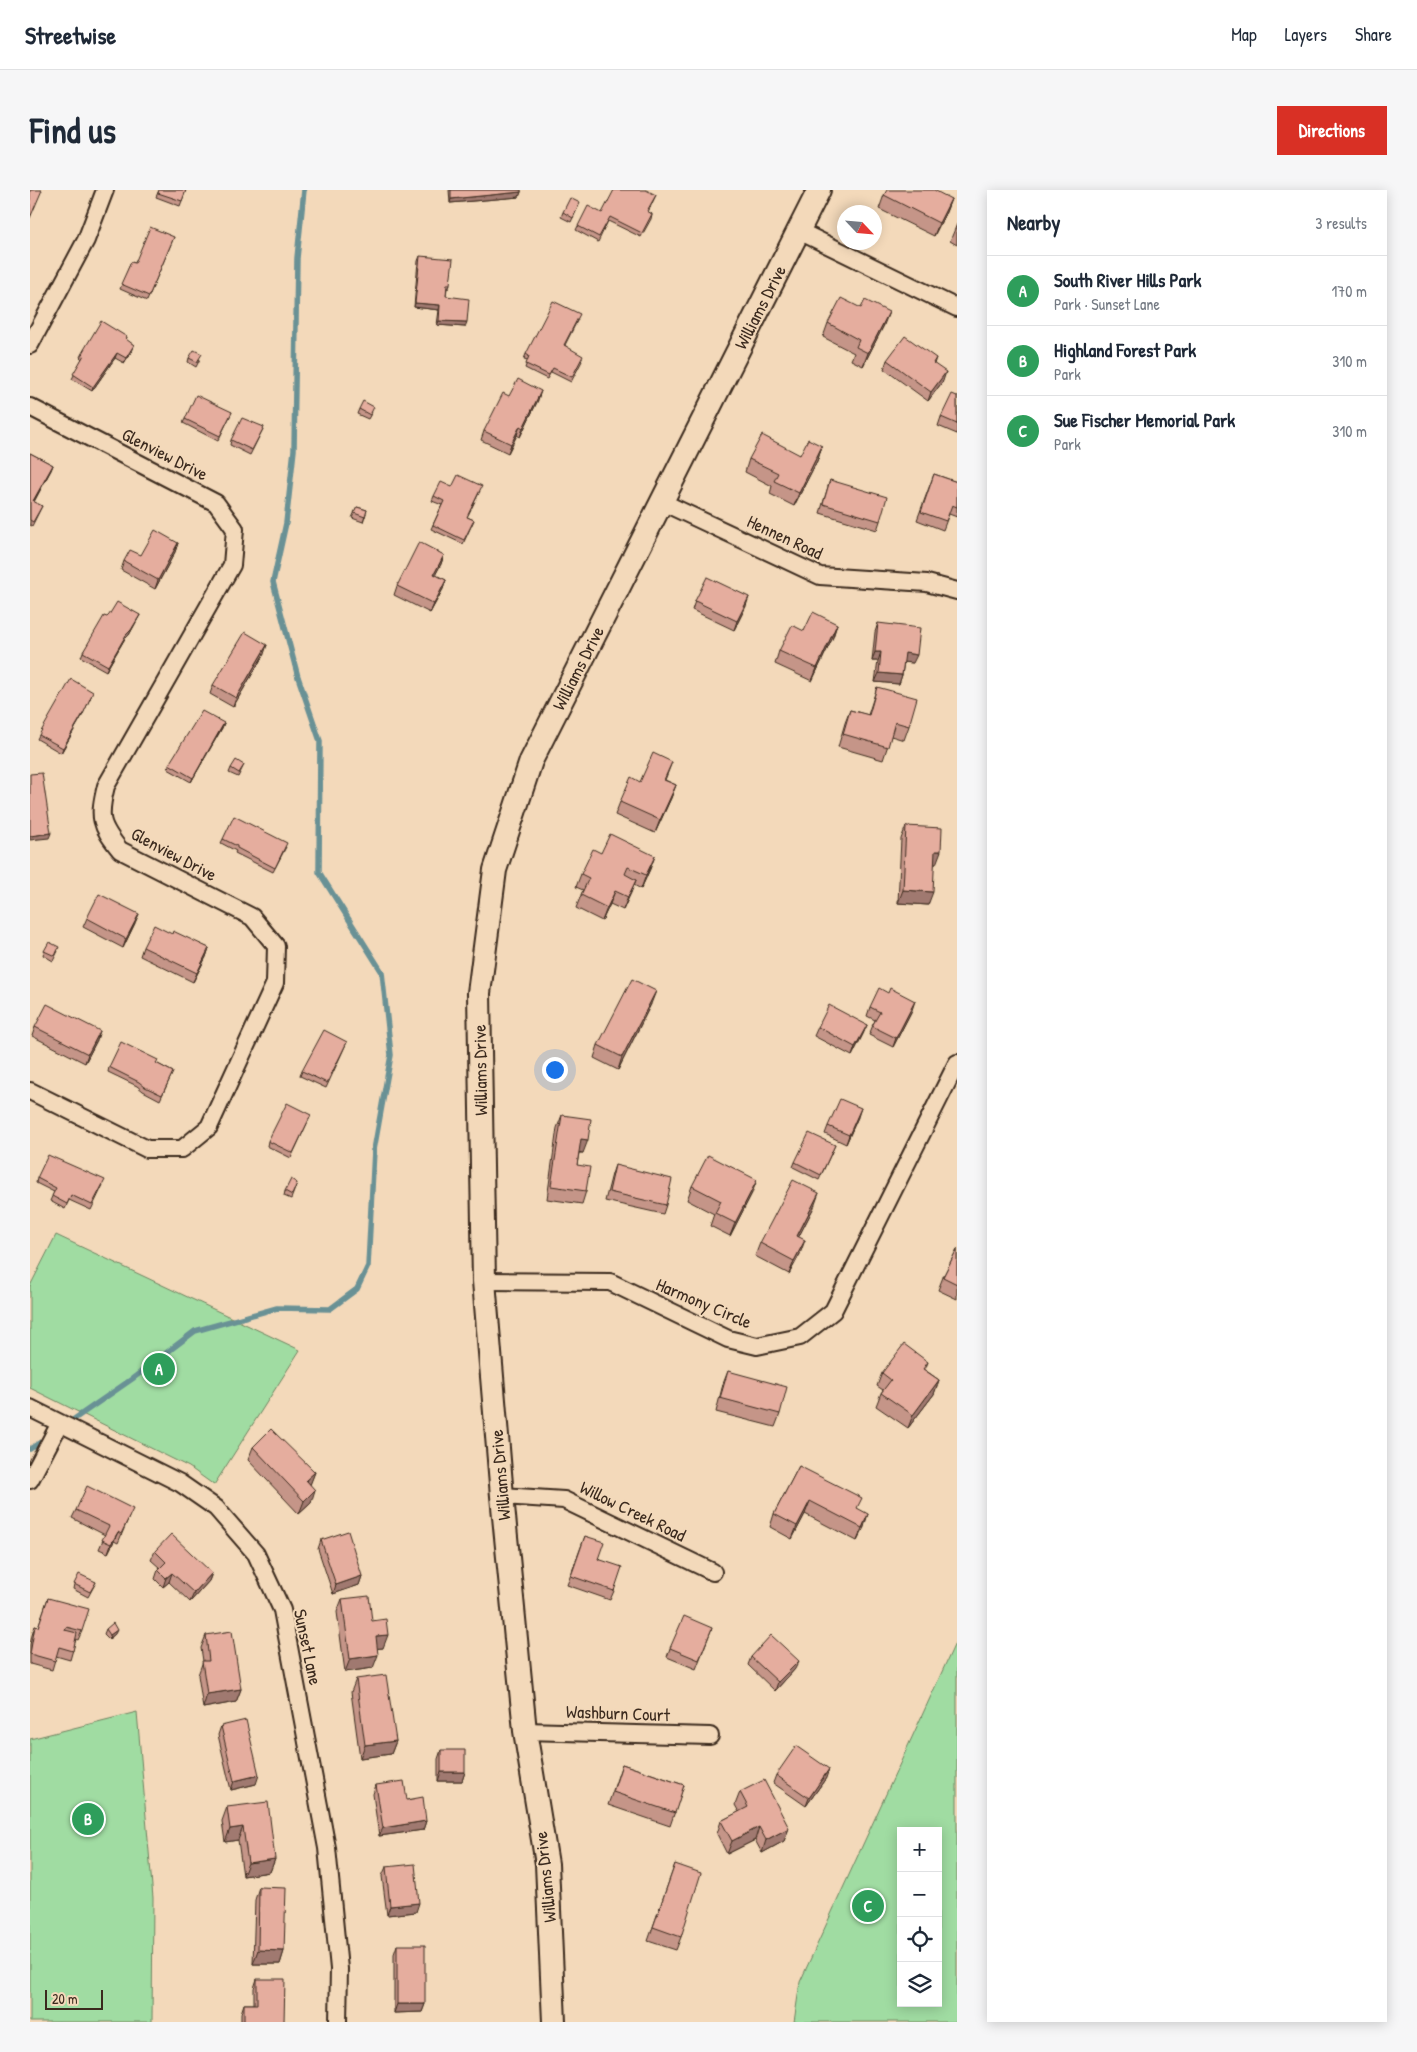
<!DOCTYPE html>
<meta charset="utf-8">
<style>
:root{--surface:#fff;--page:#f6f6f7;--text:#1f2937;--muted:#747a83;--line:#e0e1e3;--accent:#d93025}
body{margin:0;font-family:"Patrick Hand",sans-serif;background:var(--page);color:var(--text)}
.controls{position:absolute;right:15px;bottom:15px;display:grid;overflow:hidden;border-radius:0px;box-shadow:0 2px 12px #0003}
.controls button{width:45px;height:45px;display:grid;place-items:center;padding:0;border:0;border-bottom:1px solid var(--line);background:var(--surface);color:var(--text);font:25px sans-serif}
.compass{position:absolute;left:807px;top:15px;width:45px;height:45px;border-radius:50%;background:var(--surface);box-shadow:0 2px 12px #0003;rotate:116deg}
.scale{position:absolute;left:15px;bottom:12px;width:58px;box-sizing:border-box;padding-left:5px;border:2px solid #3b2a1e;border-top:0;font-size:14px;line-height:18px;white-space:nowrap;color:#3b2a1e;-webkit-text-stroke:4px #f3d9ba;paint-order:stroke}
.you{position:absolute;left:524px;top:879px;width:18px;height:18px;margin:-12px;border:4px solid #fff;border-radius:50%;background:#1a73e8;box-shadow:0 0 0 8px #1a73e833}
.badge{display:grid;place-items:center;width:32px;height:32px;border-radius:50%;background:var(--accent);color:#fff;font-size:16px;font-weight:700}
.pin{position:absolute;translate:-50% -50%;border:2px solid #fff;box-shadow:0 1px 5px #0006}
.list{margin:0;padding:0;list-style:none}
h2{display:flex;justify-content:space-between;align-items:center;height:65px;margin:0;padding:0 20px;font-size:21px}
h2 small{font-size:16px;font-weight:400;color:var(--muted)}
.list li{display:grid;grid-template-columns:32px 1fr auto;gap:15px;align-items:center;box-sizing:border-box;height:70px;padding:0 20px;border-top:1px solid var(--line)}
.list b{display:block;font-size:19px;white-space:nowrap}
.list p{margin:0;font-size:16px;white-space:nowrap;color:var(--muted)}
.list em{font-size:16px;font-style:normal;color:var(--muted)}
.icon{flex:none;width:28px;height:28px;fill:none;stroke:currentColor;stroke-width:2;stroke-linecap:round;stroke-linejoin:round}
.map{position:relative;flex:none;width:927px;height:1832px;overflow:hidden;border-radius:0px}
header{display:flex;align-items:center;gap:30px;box-sizing:border-box;height:70px;padding:0 25px;background:var(--surface);border-bottom:1px solid var(--line)}
header strong{font-size:24px}
nav{display:flex;gap:28px;margin-inline-start:auto;font-size:18px}
.intro{display:flex;align-items:center;justify-content:space-between;box-sizing:border-box;height:120px;padding:0 30px}
h1{margin:0;font-size:35px}
.button{padding:12px 22px;border-radius:0px;background:var(--accent);color:#fff;font-size:18px;font-weight:700}
main{display:flex;gap:30px;padding:0 30px}
aside{flex:1;background:var(--surface);border-radius:0px;box-shadow:0 2px 12px #0003}
.map>svg:first-child{display:block}
.green{fill:#a0dca2;stroke:#6e8360;fill-rule:evenodd}
.lines{fill:none;stroke-linecap:round;stroke-linejoin:round}
.stream{stroke:#699195;stroke-width:5.5}
.minor-casing{stroke:#3b2a1e;stroke-width:20}
.secondary-casing{stroke:#3b2a1e;stroke-width:26}
.minor{stroke:#f3d9ba;stroke-width:16}
.secondary{stroke:#f3d9ba;stroke-width:22}
.wall{fill:#c59588;stroke:#3b2a1e}
.shaded-wall{fill:#a0796f;stroke:#3b2a1e}
.building{fill:#e5ad9e;stroke:#3b2a1e}
.labels{text-anchor:middle;dominant-baseline:central;stroke-width:4;stroke-linejoin:round;paint-order:stroke}
.street-label{font-size:18px;fill:#3b2a1e;stroke:#f3d9ba}
</style>
<header>
<strong>Streetwise</strong>
<nav><a>Map</a><a>Layers</a><a>Share</a></nav>
</header>
<div class="intro"><h1>Find us</h1><a class="button">Directions</a></div>
<main>
<div class="map">
<svg width="927" height="1832" viewBox="0 0 927 1832">
<rect width="100%" height="100%" fill="#f3d9ba"/>
<filter id="ink" filterUnits="userSpaceOnUse"><feTurbulence type="fractalNoise" baseFrequency=".02" numOctaves="2"/><feDisplacementMap in="SourceGraphic" scale="10" xChannelSelector="R" yChannelSelector="G"/><feConvolveMatrix kernelMatrix="1 2 1 2 8 2 1 2 1" color-interpolation-filters="sRGB"/></filter>
<g filter="url(#ink)">
<path class="green" d="M26 1045 270 1160 184 1295 159 1277 0 1198V1096Z
M927 1449V1832H764L770 1792ZM871 1641H908V1813H871Z
M107 1522 123 1708 122 1832H0V1549Z"/>
<g class="lines">
<path class="stream" d="M37 1234 102 1189 165 1141 247 1118 300 1119 327 1099 338 1076 344 960 361 865 352 782 289 682 290 551 268 487 243 392 256 333 264 260 267 68 274 0
M0 1259 17 1248"/>
<defs>
<path id="minor" d="M769 41 927 118
M0 155 56 50 75 0
M0 217 186 313 205 339 202 375 76 596C68 628 70 635 90 660L222 727 246 756 245 793 179 937 152 959H117L0 901
M632 312 790 386 897 393 927 401
M454 1091 580 1092 698 1149 727 1156 770 1147 803 1121 927 873
M0 1218 150 1293 186 1318 226 1364 252 1420 297 1658 309 1779 308 1832
M0 1290 30 1233
M472 1306 534 1310 683 1382
M495 1541 680 1546"/>
<path id="secondary" d="M524 1832 517 1674 495 1541 472 1306 454 1091 449 803 465 680 501 571 789 0"/>
</defs>
<use href="#minor" class="minor-casing"/>
<use href="#secondary" class="secondary-casing"/>
<use href="#minor" class="minor"/>
<use href="#secondary" class="secondary"/>
</g>
<path class="wall" d="M129 0H156L150 16 126 7Z
M419 0H491V2L489 7 420 13Z
M626 5 618 22 622 24 621 29 611 47 578 31 568 52 546 40 548 36 572 23Z
M854 5 921 9 916 22 904 46 849 19Z
M548 17 541 32 531 27 533 22Z
M927 34V55L920 51Z
M144 47 117 111 90 99 101 72 105 73Z
M390 66 419 98H417L416 106 435 137 407 135 409 120 384 117 388 71Z
M548 129 535 155 552 171 541 192 521 182 517 189 495 178 498 170 494 169 496 164Z
M798 133 854 135 833 176 821 170 824 163 793 147Z
M97 147 96 150 104 155 103 159 94 173 85 168 62 201 42 189 52 169 50 167 52 163Z
M159 168 170 169 166 177 158 172Z
M906 168 904 174 913 191 898 211 854 179 857 170Z
M479 206 508 210 490 247 487 245 478 263 451 250 454 241Z
M927 206V244L908 236 911 227Z
M329 219 342 222 338 229 327 224Z
M202 222 188 251 153 233 155 229Z
M234 237 220 265 200 255 201 250Z
M792 256 788 269 764 316 740 304 742 296 715 282 719 269 770 265Z
M0 263 23 275 21 280 4 312 12 316 2 336 0 335Z
M904 284 927 292V327L919 324 913 340 887 330Z
M800 290 850 331 847 340 790 323Z
M422 297 450 301 437 327 444 330 433 354 401 339 412 315 402 311 404 306Z
M327 317 337 320 333 332 322 328Z
M148 353 145 362 125 399 91 380 94 371 111 365Z
M414 365 411 374 405 385 416 390 413 399 400 423 364 405 367 396Z
M665 411 716 416 704 440 662 420Z
M110 425 99 445 94 450 76 481 51 467 53 462 77 427Z
M848 433 883 473 874 472 872 485 869 494 845 492 848 471H842L845 442Z
M807 434 803 447 782 491 745 474 749 461 774 441Z
M234 464 203 517 180 504 183 495Z
M847 497 879 536 874 550 861 546 853 570 808 557 815 533 820 520 838 525Z
M61 506 52 526 31 563 7 549 9 545Z
M194 533 192 538 161 592 138 579 139 574Z
M642 572 635 590 646 595 641 608 625 643 585 625 590 612 610 592Z
M214 575 208 587 199 583 201 578Z
M876 636 906 674H904L898 715 868 713 871 649Z
M193 649 256 657 243 682 205 663 206 661 191 653Z
M571 663 625 666 620 679 611 699 604 695 593 720 580 714 572 731 546 718 553 700 546 697 551 684Z
M57 728 105 733 93 758 53 737Z
M142 744 179 758 176 767 163 792 110 766 113 757Z
M14 761H28L23 771 13 765Z
M621 814 588 880 564 868 568 855Z
M840 817 882 820 863 857 839 845 845 830 837 826Z
M837 835 833 844 822 866 784 846 788 837Z
M5 837 67 850 55 873 2 846Z
M317 852 296 898 270 886 272 881Z
M126 873 143 882 130 910 113 901 107 896 78 882 79 877Z
M281 925 261 968 237 956 238 951Z
M532 925 553 963H549L547 975 556 1001 552 1014 517 1009 527 938Z
M828 927 816 954 795 944 798 936Z
M805 955 789 990 763 977 765 972Z
M585 975 636 1015 633 1024 575 1011 582 984Z
M7 988 73 995 61 1020 39 1010 35 1019 20 1011 24 1002 6 993Z
M267 993 261 1009 254 1006 255 1001Z
M662 996 722 1003 700 1046 680 1036 684 1024 657 1010Z
M784 1017 768 1047 770 1064 759 1084 725 1066 730 1053Z
M927 1059V1109L908 1100 913 1087Z
M898 1172 895 1180 909 1190 904 1204 878 1238 846 1216 851 1203 853 1200 847 1196 852 1183Z
M698 1181 750 1224 745 1237 686 1222 693 1194Z
M223 1257 285 1282 280 1294 281 1313 269 1324 218 1270Z
M769 1276 828 1319 834 1337 827 1351 775 1324 762 1349 740 1337 744 1324Z
M46 1320 99 1327 88 1353 84 1351 78 1363 69 1359 75 1345 42 1328Z
M555 1346 568 1369 584 1401 580 1410 537 1395Z
M291 1350 332 1386 329 1395 303 1404 288 1359Z
M125 1361 182 1383 179 1391 160 1412 139 1392 133 1397 125 1389 128 1380 130 1378 121 1370Z
M66 1392 64 1396 58 1407 43 1399 44 1394Z
M18 1408 52 1441 48 1450 46 1449 40 1470 26 1466 22 1480 0 1474V1455L2 1445 5 1436 8 1437Z
M312 1409 342 1431 353 1458H347L343 1478 315 1482 307 1422Z
M682 1438 666 1479 637 1467 640 1458Z
M76 1439 85 1444 79 1449 74 1444Z
M176 1445 211 1499 206 1512 173 1518 168 1485 173 1471 171 1458Z
M721 1467 765 1479 745 1501 718 1475Z
M326 1489 366 1551 361 1564 330 1568 321 1502Z
M191 1536 226 1594 201 1600 188 1545Z
M411 1560 435 1582 432 1591H408V1569Z
M592 1574 654 1595 640 1636 578 1615Z
M746 1585 796 1588 776 1616 743 1593Z
M346 1595 396 1631 393 1640 349 1646 343 1604Z
M710 1602 759 1638 754 1651 732 1663 725 1650 697 1664 687 1644 691 1631 709 1622 705 1615Z
M197 1617 245 1669 240 1682 213 1686 208 1650 195 1652 192 1631Z
M645 1674 651 1747 646 1760 618 1751Z
M356 1677 386 1722 357 1725 352 1686Z
M229 1697 254 1761 250 1774H223L225 1710Z
M367 1755 395 1814 392 1822 364 1823V1764Z
M227 1789 254 1832H211V1823L214 1814H224V1798Z"/>
<path class="shaded-wall" d="M491 2 489 7 420 13 421 9Z
M921 9 916 22 904 46 909 33Z
M417 94H420L419 98H416Z
M385 113 410 115 409 120 384 117Z
M859 122 854 135 833 176 838 163Z
M409 131 437 132 435 137 407 135Z
M104 155 103 159 94 173 96 168Z
M87 163 85 168 62 201 63 197Z
M916 182 913 191 898 211 901 202Z
M511 201 508 210 490 247 493 238Z
M490 236 487 245 478 263 481 254Z
M792 256 788 269 764 316 769 303Z
M23 275 21 280 1 316 3 311Z
M148 353 145 362 125 399 128 390Z
M414 365 411 374 401 393 404 384Z
M416 390 413 399 400 423 404 414Z
M719 407 716 416 704 440 707 431Z
M110 425 99 445 94 450 76 481 78 476 96 445Z
M807 434 803 447 782 491 787 478Z
M237 455 234 464 203 517 206 508Z
M845 462H851L848 471H842Z
M875 463 887 465 883 473 871 472Z
M849 483 872 485 869 494 845 492Z
M61 506 52 526 31 563 33 558Z
M194 533 192 538 161 592 163 588Z
M646 595 641 608 625 643 630 630Z
M21 643 19 648 0 650V646Z
M905 661H911L906 674H900Z
M625 666 620 679 611 699 616 685Z
M606 690 601 703 593 720 598 707Z
M873 700 903 702 898 715 868 713Z
M585 701 580 714 572 731 577 718Z
M109 724 105 733 93 758 96 749Z
M179 758 176 767 163 792 167 783Z
M626 801 621 814 588 880 592 867Z
M885 811 882 820 863 857 866 848Z
M837 835 833 844 822 866 825 857Z
M70 841 67 850 55 873 58 864Z
M831 918 828 927 816 954 819 945Z
M551 949 558 950 553 963 546 962Z
M727 990 722 1003 700 1046 705 1033Z
M789 1003 784 1017 762 1060 767 1046Z
M775 1050 770 1064 759 1084 764 1071Z
M909 1190 904 1204 878 1238 883 1225Z
M285 1282 280 1295 276 1290Z
M285 1300 281 1313 269 1324 274 1311Z
M780 1311 775 1324 762 1349 767 1336Z
M838 1324 834 1337 827 1351 832 1338Z
M88 1342 84 1351 78 1363 81 1354Z
M142 1383 139 1392 133 1397 136 1388Z
M182 1383 179 1391 160 1412 164 1403Z
M332 1386 329 1395 303 1404 306 1395Z
M87 1440 85 1444 79 1449 80 1445Z
M358 1445 353 1458 341 1459 346 1446Z
M348 1465 343 1478 315 1482 320 1469Z
M769 1471 765 1479 745 1501 748 1492Z
M211 1499 206 1512 173 1518 177 1504Z
M366 1551 361 1564 330 1568 335 1555Z
M799 1579 796 1588 776 1616 779 1608Z
M411 1582H435L432 1591H408Z
M229 1585 226 1594 201 1600 204 1591Z
M396 1631 393 1640 349 1646 353 1638Z
M213 1637 208 1650 195 1652 200 1639Z
M729 1637 725 1650 697 1664 702 1651Z
M759 1638 754 1651 732 1663 736 1650Z
M245 1669 240 1682 213 1686 218 1673Z
M389 1713 386 1722 357 1725 360 1716Z
M228 1760 254 1761 250 1774H223Z
M367 1814H395L392 1822 364 1823Z"/>
<path class="building" d="M0 0H12L0 28Z
M129 0H156L152 11 128 3Z
M421 0H491V2L421 9Z
M584 0H616L626 5 617 21 622 24 612 43 580 27 569 47 548 36 558 16 572 23Z
M857 0H904L921 9 909 33 854 5Z
M540 8 550 13 543 28 533 22Z
M120 37 144 47 119 106 91 94 101 72 105 73Z
M390 66 423 69 420 94H417L416 106 439 109 437 132 409 131 410 115 385 113Z
M811 108 831 118 835 110 859 122 838 163 826 157 829 150 798 133Z
M523 111 550 124 534 155 553 166 542 187 523 178 519 185 496 174 499 166 496 164Z
M71 131 97 147 96 149 104 155 96 168 87 163 63 197 43 184 54 165 52 163Z
M875 146 906 168 903 173 916 182 901 202 857 170Z
M164 160 172 164 167 172 159 168Z
M488 189 511 201 493 238 490 236 481 254 454 241 473 203 479 206Z
M922 204 927 206V234L911 227Z
M166 205 202 222 190 246 155 229Z
M333 211 344 217 340 225 329 219Z
M212 228 234 237 222 260 201 250Z
M732 245 770 265 778 249 792 256 769 303 744 291 748 283 719 269Z
M0 263 23 275 3 311 12 316 3 332 0 330Z
M904 284 927 292V317L922 315 916 331 891 322Z
M428 285 452 296 437 327 444 330 434 350 403 335 414 311 404 306 411 292 422 297Z
M800 290 857 307 850 331 793 314Z
M327 317 337 320 335 327 324 323Z
M125 340 148 353 128 390 94 371 100 360 111 365Z
M389 352 414 365 404 384 416 390 404 414 367 396Z
M677 387 719 407 707 431 665 411Z
M87 412 110 425 101 440 96 445 78 476 53 462 74 426 77 427 79 425Z
M783 422 807 434 787 478 749 461 762 435 774 441Z
M848 433 890 438 887 465 875 463 872 485 849 483 851 462H845Z
M215 442 237 455 206 508 183 495Z
M41 489 63 502 54 522 33 558 9 545Z
M847 497 887 508 879 536 865 532 858 557 813 544 820 520 839 525Z
M172 521 194 533 163 588 139 574Z
M623 563 642 572 634 590 646 595 630 630 590 612 601 587 610 592Z
M206 570 214 575 209 583 201 578Z
M12 583 21 643 0 646V584Z
M204 626 257 653 245 678 207 658V656L193 649Z
M876 636 912 638 911 661H905L903 702 873 700Z
M580 644 625 666 616 685 598 677 595 684 606 690 598 707 585 701 577 718 551 705 559 688 551 684 563 659 571 663Z
M69 704 109 724 96 749 57 728Z
M124 735 142 744 143 741 179 758 167 783 113 757Z
M19 752 29 757 25 766 14 761Z
M602 789 626 801 592 867 568 855Z
M849 798 858 803 860 798 885 811 866 848 842 836 850 822 840 817Z
M17 814 70 841 58 864 5 837Z
M799 815 837 835 825 857 788 837Z
M294 840 317 852 297 893 272 881Z
M91 852 128 870 126 873 143 882 132 905 115 897 109 892 79 877Z
M810 909 831 918 819 945 798 936Z
M257 913 281 925 263 963 238 951Z
M532 925 561 929 558 950 551 949 547 975 560 977 556 1001 521 996Z
M779 943 805 955 791 985 765 972Z
M18 965 75 990 62 1015 41 1005 37 1014 22 1006 26 998 7 988Z
M678 965 727 990 705 1033 685 1023 691 1011 662 996Z
M585 975 642 989 636 1015 579 1002Z
M261 989 267 993 262 1005 255 1001Z
M763 990 789 1003 767 1046 775 1050 764 1071 730 1053Z
M927 1059V1094L913 1087Z
M874 1154 898 1172 893 1179 909 1190 883 1225 851 1203 861 1190 852 1183Z
M698 1181 757 1197 750 1224 690 1208Z
M241 1239 285 1282 276 1290 285 1300 274 1311 223 1257Z
M769 1276 832 1308 827 1318 838 1324 832 1338 780 1311 767 1336 744 1324Z
M57 1296 103 1319 91 1344 88 1342 81 1354 72 1350 79 1336 46 1320Z
M318 1341 332 1386 306 1395 291 1350Z
M141 1344 182 1383 164 1403 142 1383 136 1388 128 1380 136 1372 125 1361Z
M555 1346 574 1352 568 1369 592 1377 584 1401 541 1386Z
M49 1384 66 1392 60 1402 44 1394Z
M339 1406 342 1431 356 1429 358 1445 346 1446 348 1465 320 1469 312 1409Z
M18 1408 59 1419 52 1441 36 1437 35 1440 47 1443 43 1461 29 1457 25 1471 0 1464 5 1436 8 1437Z
M654 1426 682 1438 669 1470 640 1458Z
M83 1433 87 1440 80 1445 76 1439Z
M202 1441 211 1499 177 1504 172 1471H179L176 1445Z
M741 1445 769 1471 748 1492 721 1467Z
M356 1485 366 1551 335 1555 326 1489Z
M216 1530 229 1585 204 1591 191 1536Z
M766 1556 799 1579 779 1608 746 1585Z
M411 1560H435V1582H411Z
M592 1574 654 1595 645 1623 583 1602Z
M734 1590 759 1638 736 1650 729 1637 702 1651 691 1631 718 1617 710 1602Z
M374 1591 377 1610 393 1607 396 1631 353 1638 346 1595Z
M238 1612 245 1669 218 1673 213 1637 200 1639 197 1617Z
M385 1674 389 1713 360 1716 356 1677Z
M645 1674 671 1683 651 1747 623 1737Z
M229 1697 256 1698 254 1761 228 1760Z
M367 1755H395V1814H367Z
M227 1789H255L254 1832H214V1814H227Z"/>
</g>
<g class="labels">
<g class="street-label">
<text transform="translate(730 117) rotate(-63)">Williams Drive</text>
<text transform="translate(135 264) rotate(27)">Glenview Drive</text>
<text transform="translate(755 347) rotate(25)">Hennen Road</text>
<text transform="translate(548 478) rotate(-63)">Williams Drive</text>
<text transform="translate(144 664) rotate(28)">Glenview Drive</text>
<text transform="translate(450 880) rotate(-91)">Williams Drive</text>
<text transform="translate(674 1113) rotate(23)">Harmony Circle</text>
<text transform="translate(470 1285) rotate(-95)">Williams Drive</text>
<text transform="translate(603 1321) rotate(26)">Willow Creek Road</text>
<text transform="translate(278 1457) rotate(78)">Sunset Lane</text>
<text transform="translate(588 1523) rotate(2)">Washburn Court</text>
<text transform="translate(515 1687) rotate(-96)">Williams Drive</text>
</g>
</g>
</svg>
<div class="controls">
<button>+</button>
<button>−</button>
<button><svg class="icon" aria-label="locate" viewBox="0 0 24 24"><circle cx="12" cy="12" r="6"/><path d="M12 2v4M12 18v4M2 12h4M18 12h4"/></svg></button>
<button><svg class="icon" aria-label="layers" viewBox="0 0 24 24"><path d="M12 4l9 5-9 5-9-5zM3 14l9 5 9-5"/></svg></button>
</div>
<svg class="compass" viewBox="-18 -18 36 36"><path d="M0-13l5 13h-10z" fill="#e53935"/><path d="M0 13l5-13h-10z" fill="#747a83"/></svg>
<div class="scale">20 m</div>
<div class="you"></div>
<div class="pin badge" style="left:129px;top:1179px;background:#2e9e5b">A</div>
<div class="pin badge" style="left:58px;top:1629px;background:#2e9e5b">B</div>
<div class="pin badge" style="left:838px;top:1716px;background:#2e9e5b">C</div>
</div>
<aside>
<h2>Nearby<small>3 results</small></h2>
<ul class="list">
<li><span class="badge" style="background:#2e9e5b">A</span><div><b>South River Hills Park</b><p>Park · Sunset Lane</p></div><em>170 m</em></li>
<li><span class="badge" style="background:#2e9e5b">B</span><div><b>Highland Forest Park</b><p>Park</p></div><em>310 m</em></li>
<li><span class="badge" style="background:#2e9e5b">C</span><div><b>Sue Fischer Memorial Park</b><p>Park</p></div><em>310 m</em></li>
</ul>
</aside>
</main>
